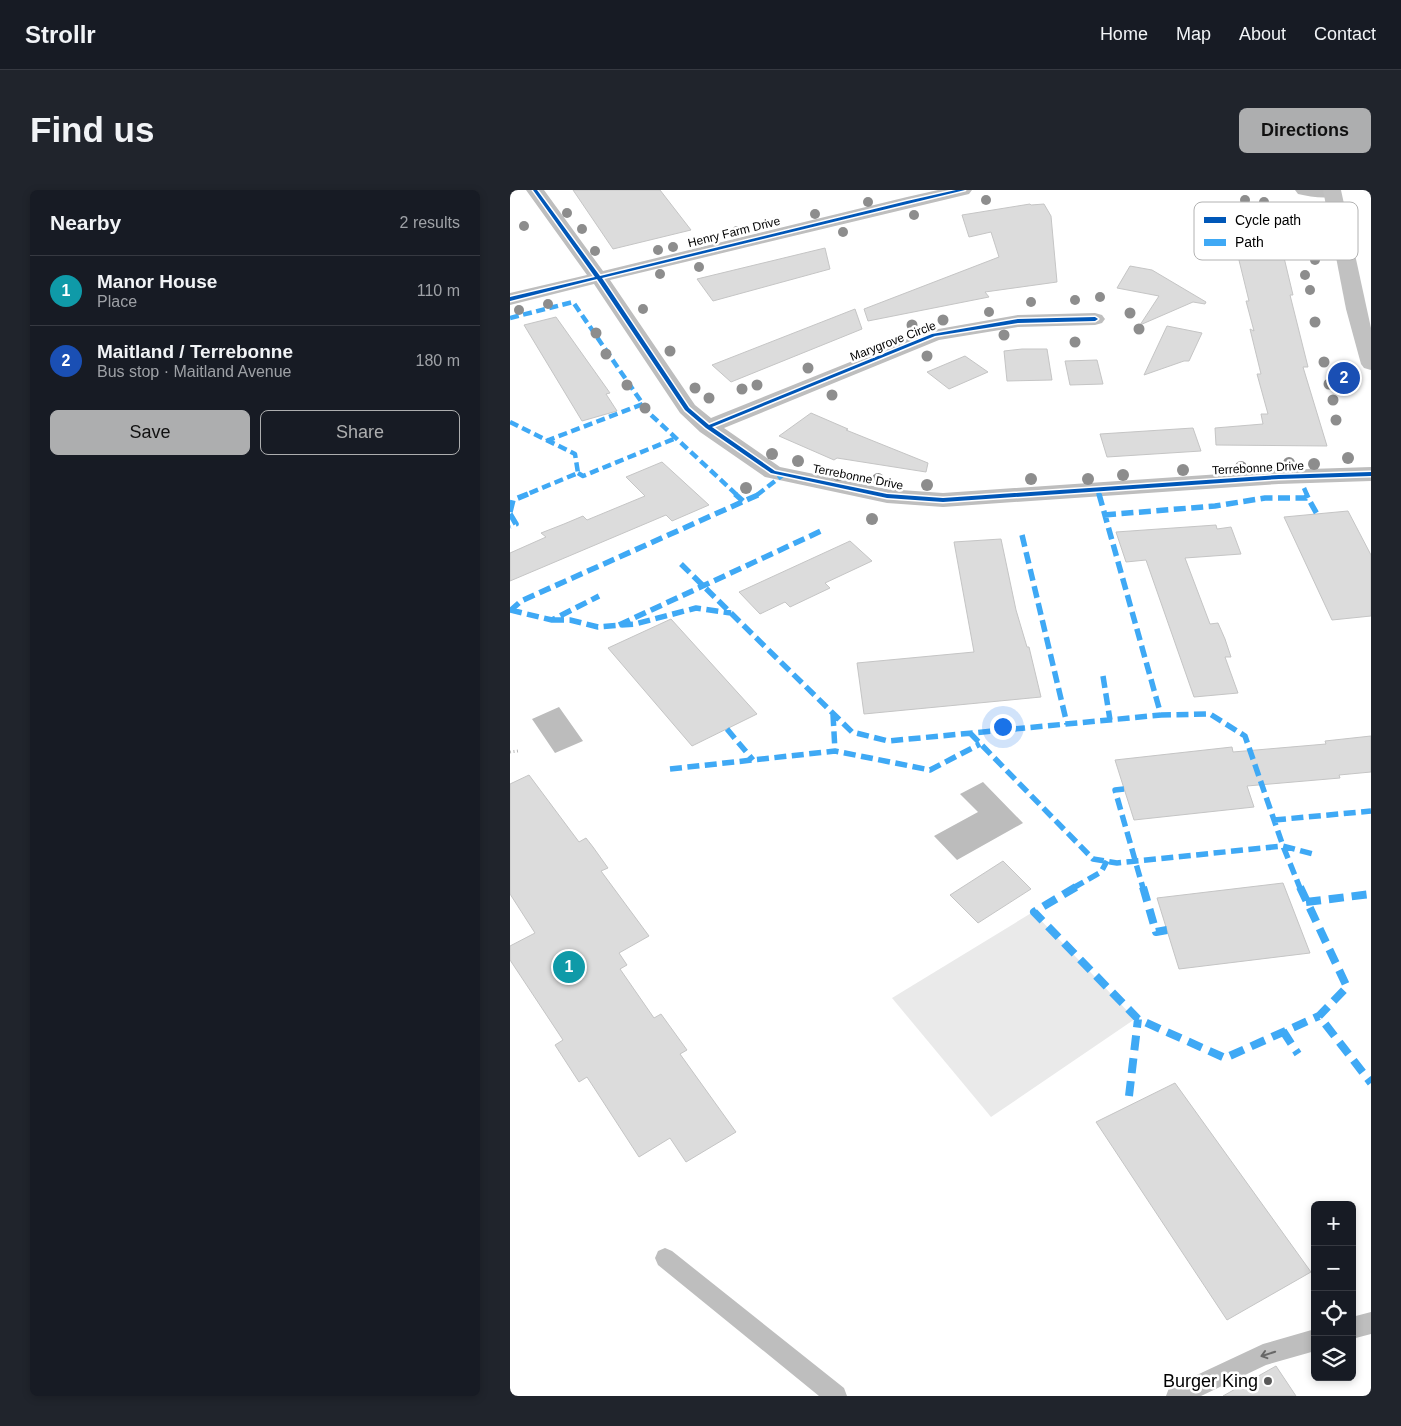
<!DOCTYPE html>
<meta charset="utf-8">
<style>
:root{--surface:#171b24;--page:#20242c;--text:#f1f3f6;--muted:#9ea1a6;--line:#363941;--accent:#adaeaf}
body{margin:0;font-family:Arial,sans-serif;background:var(--page);color:var(--text)}
.controls{position:absolute;right:15px;bottom:15px;display:grid;overflow:hidden;border-radius:8px;box-shadow:0 2px 8px #0003}
.controls button{width:45px;height:45px;display:grid;place-items:center;padding:0;border:0;border-bottom:1px solid var(--line);background:var(--surface);color:var(--text);font:25px sans-serif}
.you{position:absolute;left:492px;top:536px;width:18px;height:18px;margin:-12px;border:4px solid #fff;border-radius:50%;background:#1a73e8;box-shadow:0 0 0 8px #1a73e833}
.badge{display:grid;place-items:center;width:32px;height:32px;border-radius:50%;background:var(--accent);color:#fff;font-size:16px;font-weight:700}
.pin{position:absolute;translate:-50% -50%;border:2px solid #fff;box-shadow:0 1px 5px #0006}
.list{margin:0;padding:0;list-style:none}
h2{display:flex;justify-content:space-between;align-items:center;height:65px;margin:0;padding:0 20px;font-size:21px}
h2 small{font-size:16px;font-weight:400;color:var(--muted)}
.list li{display:grid;grid-template-columns:32px 1fr auto;gap:15px;align-items:center;box-sizing:border-box;height:70px;padding:0 20px;border-top:1px solid var(--line)}
.list b{display:block;font-size:19px;white-space:nowrap}
.list p{margin:0;font-size:16px;white-space:nowrap;color:var(--muted)}
.list em{font-size:16px;font-style:normal;color:var(--muted)}
.actions{display:flex;gap:10px;padding:15px 20px}
.actions a{flex:1;padding:11px 0;border:1px solid var(--accent);border-radius:8px;text-align:center;font-size:18px;color:var(--accent)}
.actions .main{background:var(--accent);color:#111}
.icon{flex:none;width:28px;height:28px;fill:none;stroke:currentColor;stroke-width:2;stroke-linecap:round;stroke-linejoin:round}
.map{position:relative;flex:none;width:861px;height:1206px;overflow:hidden;border-radius:8px}
header{display:flex;align-items:center;gap:30px;box-sizing:border-box;height:70px;padding:0 25px;background:var(--surface);border-bottom:1px solid var(--line)}
header strong{font-size:24px}
nav{display:flex;gap:28px;margin-inline-start:auto;font-size:18px}
.intro{display:flex;align-items:center;justify-content:space-between;box-sizing:border-box;height:120px;padding:0 30px}
h1{margin:0;font-size:35px}
.button{padding:12px 22px;border-radius:8px;background:var(--accent);color:#111;font-size:18px;font-weight:700}
main{display:flex;gap:30px;padding:0 30px}
aside{flex:1;background:var(--surface);border-radius:8px;box-shadow:0 2px 8px #0003}
.map>svg:first-child{display:block}
.green{fill:#eaeaea}
.water{fill:#bcbcbc}
.building{fill:#dcdcdc;stroke:#c5c5c5}
.lines{fill:none;stroke-linecap:round;stroke-linejoin:round}
.path{stroke:#b8b8b8;stroke-width:3;stroke-dasharray:1 2.5;stroke-linecap:butt}
.service{fill:#bebebe;fill-rule:evenodd}
.minor{fill:#bebebe;fill-rule:evenodd}
.secondary{fill:#c1c1c1;fill-rule:evenodd}
.quiet-far2{stroke:#3fa9f5;stroke-width:4.5;stroke-dasharray:9 4.5;stroke-linecap:butt}
.quiet-far1{stroke:#3fa9f5;stroke-width:5.5;stroke-dasharray:12 5.5;stroke-linecap:butt}
.quiet{stroke:#3fa9f5;stroke-width:8;stroke-dasharray:15 8;stroke-linecap:butt}
.cycleway-casing{stroke:#fff;stroke-width:3}
.cycleway{fill:#0057b8;fill-rule:evenodd}
.tree{fill:#8d8d8d}
.oneway{stroke:#686868}
.poi-dot{fill:#595959;stroke:#fff;stroke-width:2}
.labels{text-anchor:middle;dominant-baseline:central;stroke-width:5;stroke-linejoin:round;paint-order:stroke}
.far-street-label{font-size:12px;fill:#000;stroke:#fff}
.near-poi-label{font-size:18px;fill:#000;stroke:#fff;text-anchor:end}
.key{fill:#fff;stroke:#b2b2b2;stroke-width:1}
.key-label{font-size:14px;fill:#000}
</style>
<header>
<strong>Strollr</strong>
<nav><a>Home</a><a>Map</a><a>About</a><a>Contact</a></nav>
</header>
<div class="intro"><h1>Find us</h1><a class="button">Directions</a></div>
<main>
<aside>
<h2>Nearby<small>2 results</small></h2>
<ul class="list">
<li><span class="badge" style="background:#0f9aa8">1</span><div><b>Manor House</b><p>Place</p></div><em>110 m</em></li>
<li><span class="badge" style="background:#1a4fb4">2</span><div><b>Maitland / Terrebonne</b><p>Bus stop · Maitland Avenue</p></div><em>180 m</em></li>
</ul>
<div class="actions"><a class="main">Save</a><a>Share</a></div>
</aside>
<div class="map">
<svg width="861" height="1206" viewBox="0 0 861 1206">
<rect width="100%" height="100%" fill="#fff"/>
<path class="green" d="M523 722 625 829 481 927 382 808Z"/>
<path class="water" d="M49 517 73 551 45 563 22 529Z
M473 592 513 633 447 670 424 646 468 622 450 604Z"/>
<path class="building" d="M63 0H150L181 40 103 59Z
M715 13 767 19 765 30 783 105H780L798 177H793L817 256 706 255 705 238 753 234 751 224H758L747 184H751L740 139 744 141 736 111H739Z
M520 14 521 15 534 14 541 26 547 92 475 102 479 107 358 131 354 119 489 67 481 42 459 47 452 25Z
M315 58 320 79 203 111 187 89Z
M620 76 642 80 696 112 695 114 683 112 630 135 649 106 607 98Z
M345 119 352 139 221 192 202 175Z
M46 127 100 203 96 204 107 221 72 231 14 135Z
M657 136 692 143 679 171H674L634 185Z
M512 159H537L542 190 497 191 494 161Z
M455 166 478 182 439 199 417 182Z
M587 170 593 194 560 195 555 171Z
M301 223 338 239 336 240 418 273 416 282 327 268 324 270 269 246Z
M683 238 691 261 597 267 590 244Z
M152 272 199 315 162 331 156 325 0 391V363L36 347 31 343 54 334 73 326 77 330 135 306 116 287Z
M838 321 861 365V426L822 430 774 327Z
M706 335 707 339 721 337 731 364 675 368 700 434 708 433 715 449 721 467H715L728 503 684 507 636 370 616 372 606 342Z
M491 349 506 420 517 457H519L531 507 354 524 347 473 464 462 444 352Z
M340 351 362 371 315 393 320 398 301 407 280 417 275 412 250 424 229 402Z
M161 429 247 524 182 556 98 458Z
M861 546V582L829 585 830 588 737 596 744 617 624 630 605 570 722 557 723 562 816 554 815 551Z
M19 585 69 652 76 648 83 657 98 678 91 681 139 746 109 763 117 775 110 779 144 828 151 824 177 860 170 864 226 942 176 972 160 948 129 967 77 887 69 892 45 855 53 850 0 770V756L25 743 0 704V594Z
M493 671 521 699 468 733 440 705Z
M773 693 800 763 669 779 647 708Z
M665 893 801 1082 717 1130 586 932Z
M766 1176 786 1206H713Z"/>
<g class="lines">
<path class="path" d="M0 562 8 561"/>
<path class="service" d="M155 1058 162 1061 334 1198 337 1206H309L148 1075 145 1068 148 1061Z
M861 1122V1144L842 1149V1127Z
M805 1139V1161L756 1175 691 1206H656L659 1198 753 1154Z"/>
<path class="minor" d="M16 0H34L93 81 397 7 428 0H462L459 4 100 90 185 215 201 228 417 141 508 125 585 123 592 125 595 129 592 133 585 135 508 137 429 150 214 238 270 277 377 299 433 303 769 280 861 277V291L769 294 433 317 377 313 255 287 190 242 170 223 84 94 0 115V103L77 85Z
M785 0H829L831 2 828 6C816 9 800 7 788 4Z"/>
<path class="secondary" d="M813 0H831L861 138V180L854 178 851 174 836 119Z"/>
<path class="quiet-far2" d="M0 128 63 112 139 223 227 305
M0 232 65 264 68 283 15 305
M36 251 133 214
M68 283 73 286 166 248
M794 298 797 305
M588 300 589 305
M247 305 274 284"/>
<path class="quiet-far1" d="M225 304 233 311
M589 304 651 525 700 524 735 546 773 656 790 698
M796 304 798 308
M0 322 3 310 18 304
M0 324 6 334 0 336
M594 325 705 316 755 308H798L807 324
M512 345 557 534
M171 374 342 542 378 551 651 525
M0 420 42 430 89 406
M0 421 11 411 250 304
M42 430H60L88 437 125 434 186 418 221 423
M109 435 311 341
M593 486 600 530
M323 524 325 561
M217 539 243 570
M460 543 583 669 607 673 773 656 807 665
M160 579 325 561 420 580 470 554
M614 599 605 600 633 698
M764 630 861 621
M563 698 591 682 597 671"/>
<path class="quiet" d="M566 697 524 722 628 829 715 868 809 826
M633 697 646 742 657 740
M790 697 837 797 809 826 861 893
M796 712 861 704
M773 841 788 864
M619 906 628 829"/>
<defs>
<path id="cycleway" d="M23 0H27L90 86 397 11 446 0H455L92 88 179 218 199 235 422 144 508 129 585 127 588 129 585 131 508 133 425 146 202 237 265 281 377 304 433 308 769 285 861 282V286L769 289 433 312 377 308 261 283 196 238 175 220 87 89 0 111V107L85 87Z"/>
</defs>
<use href="#cycleway" class="cycleway-casing"/>
<use href="#cycleway" class="cycleway"/>
</g>
<g class="tree">
<circle cx="476" cy="10" r="5"/>
<circle cx="735" cy="10" r="5"/>
<circle cx="358" cy="12" r="5"/>
<circle cx="754" cy="12" r="5"/>
<circle cx="57" cy="23" r="5"/>
<circle cx="305" cy="24" r="5"/>
<circle cx="404" cy="25" r="5"/>
<circle cx="266" cy="32" r="5"/>
<circle cx="14" cy="36" r="5"/>
<circle cx="72" cy="39" r="5"/>
<circle cx="227" cy="41" r="5"/>
<circle cx="333" cy="42" r="5"/>
<circle cx="163" cy="57" r="5"/>
<circle cx="148" cy="60" r="5"/>
<circle cx="85" cy="61" r="5"/>
<circle cx="805" cy="70" r="5"/>
<circle cx="189" cy="77" r="5"/>
<circle cx="150" cy="84" r="5"/>
<circle cx="795" cy="85" r="5"/>
<circle cx="800" cy="100" r="5"/>
<circle cx="590" cy="107" r="5"/>
<circle cx="565" cy="110" r="5"/>
<circle cx="521" cy="112" r="5"/>
<circle cx="38" cy="114" r="5"/>
<circle cx="133" cy="119" r="5"/>
<circle cx="9" cy="120" r="5"/>
<circle cx="479" cy="122" r="5"/>
<circle cx="620" cy="123" r="5.5"/>
<circle cx="433" cy="130" r="5.5"/>
<circle cx="805" cy="132" r="5.5"/>
<circle cx="402" cy="135" r="5.5"/>
<circle cx="629" cy="139" r="5.5"/>
<circle cx="86" cy="143" r="5.5"/>
<circle cx="494" cy="145" r="5.5"/>
<circle cx="565" cy="152" r="5.5"/>
<circle cx="160" cy="161" r="5.5"/>
<circle cx="96" cy="164" r="5.5"/>
<circle cx="417" cy="166" r="5.5"/>
<circle cx="814" cy="172" r="5.5"/>
<circle cx="298" cy="178" r="5.5"/>
<circle cx="819" cy="194" r="5.5"/>
<circle cx="117" cy="195" r="5.5"/>
<circle cx="247" cy="195" r="5.5"/>
<circle cx="185" cy="198" r="5.5"/>
<circle cx="232" cy="199" r="5.5"/>
<circle cx="322" cy="205" r="5.5"/>
<circle cx="199" cy="208" r="5.5"/>
<circle cx="823" cy="210" r="5.5"/>
<circle cx="135" cy="218" r="5.5"/>
<circle cx="826" cy="230" r="5.5"/>
<circle cx="262" cy="264" r="6"/>
<circle cx="838" cy="268" r="6"/>
<circle cx="288" cy="271" r="6"/>
<circle cx="779" cy="273" r="6"/>
<circle cx="804" cy="274" r="6"/>
<circle cx="731" cy="277" r="6"/>
<circle cx="673" cy="280" r="6"/>
<circle cx="328" cy="285" r="6"/>
<circle cx="613" cy="285" r="6"/>
<circle cx="368" cy="289" r="6"/>
<circle cx="521" cy="289" r="6"/>
<circle cx="578" cy="289" r="6"/>
<circle cx="417" cy="295" r="6"/>
<circle cx="236" cy="298" r="6"/>
<circle cx="362" cy="329" r="6"/>
</g>
<defs><path id="oneway-shaft" d="M-6 0H5M1.5-3L5.5 0L1.5 3" fill="none" stroke-width="1.6" stroke-linecap="round" stroke-linejoin="round" transform="scale(1.25)"/></defs>
<use class="oneway" href="#oneway-shaft" transform="translate(758 1164) rotate(162)"/>
<circle class="poi-dot" cx="758" cy="1191" r="5"/>
<g class="labels">
<g class="far-street-label">
<text transform="translate(224 42) rotate(-14)">Henry Farm Drive</text>
<text transform="translate(383 151) rotate(-21)">Marygrove Circle</text>
<text transform="translate(748 278) rotate(-3)">Terrebonne Drive</text>
<text transform="translate(348 287) rotate(11)">Terrebonne Drive</text>
</g>
<g class="near-poi-label">
<text x="748" y="1191">Burger King</text>
</g>
</g>
<rect x="684" y="12" width="164" height="58" rx="8" class="key"/>
<rect x="694" y="27" width="22" height="6" fill="#0057b8"/>
<rect x="694" y="49" width="22" height="7" fill="#3fa9f5"/>
<g class="key-label">
<text x="725" y="35">Cycle path</text>
<text x="725" y="57">Path</text>
</g>
</svg>
<div class="controls">
<button>+</button>
<button>−</button>
<button><svg class="icon" aria-label="locate" viewBox="0 0 24 24"><circle cx="12" cy="12" r="6"/><path d="M12 2v4M12 18v4M2 12h4M18 12h4"/></svg></button>
<button><svg class="icon" aria-label="layers" viewBox="0 0 24 24"><path d="M12 4l9 5-9 5-9-5zM3 14l9 5 9-5"/></svg></button>
</div>
<div class="you"></div>
<div class="pin badge" style="left:59px;top:777px;background:#0f9aa8">1</div>
<div class="pin badge" style="left:834px;top:188px;background:#1a4fb4">2</div>
</div>
</main>
